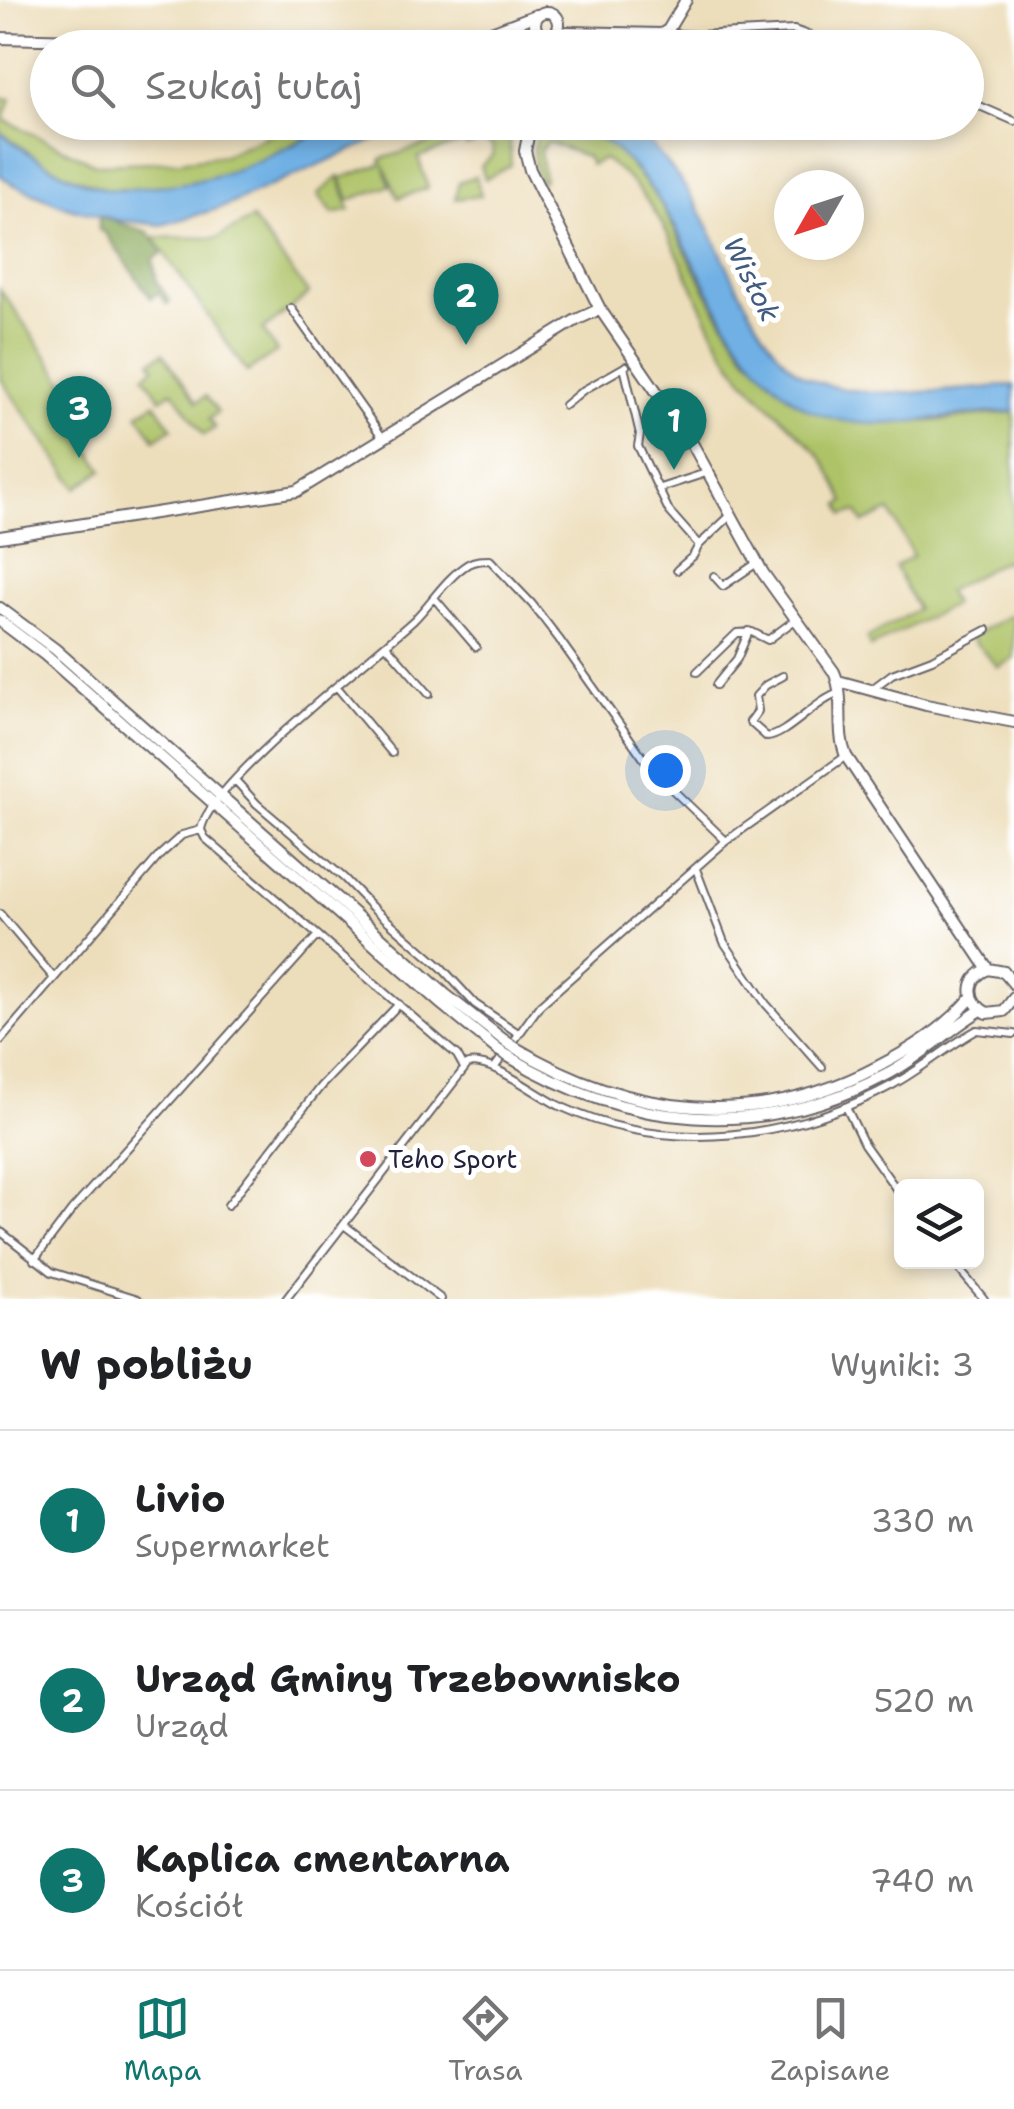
<!DOCTYPE html>
<html lang="pl">
<meta charset="utf-8">
<style>
:root{--surface:#fff;--page:#f6f6f6;--text:#202124;--muted:#757577;--line:#e0e0e0;--accent:#0f766e}
body{margin:0;font-family:"Shantell Sans",sans-serif;background:var(--page);color:var(--text)}
.controls{position:absolute;right:30px;bottom:30px;display:grid;overflow:hidden;border-radius:15px;box-shadow:0 5px 15px #0003}
.controls button{width:90px;height:90px;display:grid;place-items:center;padding:0;border:0;border-bottom:2px solid var(--line);background:var(--surface);color:var(--text);font:50px sans-serif}
.compass{position:absolute;left:774px;top:170px;width:90px;height:90px;border-radius:50%;background:var(--surface);box-shadow:0 5px 15px #0003;rotate:231deg}
.you{position:absolute;left:665px;top:770px;width:35px;height:35px;margin:-25px;border:8px solid #fff;border-radius:50%;background:#1a73e8;box-shadow:0 0 0 15px #1a73e833}
.badge{display:grid;place-items:center;width:65px;height:65px;border-radius:50%;background:var(--accent);color:#fff;font-size:32px;font-weight:700}
.pin{position:absolute;translate:-50% -82px;filter:drop-shadow(0 2px 5px #0008)}
.pin::after{content:'';position:absolute;top:52px;width:35px;height:30px;background:inherit;clip-path:polygon(0 0,100% 0,50% 100%)}
.list{margin:0;padding:0;list-style:none}
h2{display:flex;justify-content:space-between;align-items:center;height:130px;margin:0;padding:0 40px;font-size:42px}
h2 small{font-size:32px;font-weight:400;color:var(--muted)}
.list li{display:grid;grid-template-columns:65px 1fr auto;gap:30px;align-items:center;box-sizing:border-box;height:180px;padding:0 40px;border-top:2px solid var(--line)}
.list b{display:block;font-size:38px;white-space:nowrap}
.list p{margin:0;font-size:32px;white-space:nowrap;color:var(--muted)}
.list em{font-size:32px;font-style:normal;color:var(--muted)}
.icon{flex:none;width:55px;height:55px;fill:none;stroke:currentColor;stroke-width:2;stroke-linecap:round;stroke-linejoin:round}
.map{position:relative;flex:none;width:1014px;height:1299px;overflow:hidden}
.search{position:absolute;background:var(--surface);box-shadow:0 5px 15px #0003;left:30px;right:30px;top:30px;height:110px;display:flex;align-items:center;gap:25px;box-sizing:border-box;padding:0 35px;border-radius:55px;color:var(--muted);font-size:38px}
.sheet{height:670px;background:var(--surface)}
nav{display:flex;justify-content:space-around;align-items:center;box-sizing:border-box;height:140px;border-top:2px solid var(--line);background:var(--surface);font-size:28px;color:var(--muted)}
nav a{display:grid;justify-items:center;gap:5px}
nav .on{color:var(--accent)}
.map>svg:first-child{display:block}
.green{fill:#aec367;stroke:#687251;stroke-width:2.5}
.forest{fill:#8aa95c;stroke:#56664c;stroke-width:2.5}
.water{fill:#70b0e4;stroke:#496990;stroke-width:2.5}
.lines{fill:none;stroke-linecap:round;stroke-linejoin:round}
.street-casing{stroke:#696468;stroke-width:10}
.secondary-casing{stroke:#696468;stroke-width:14}
.street{stroke:#fff;stroke-width:6}
.secondary{stroke:#fff;stroke-width:10}
.secondary-bridge-casing{stroke:#696468;stroke-width:14;stroke-linecap:butt}
.secondary-bridge{stroke:#fff;stroke-width:10}
.poi-dot{fill:#d1495b;stroke:#fff;stroke-width:4}
.labels{text-anchor:middle;dominant-baseline:central;stroke-width:10;stroke-linejoin:round;paint-order:stroke}
.poi-label{font-size:25px;fill:#22223b;stroke:#fff;text-anchor:start}
.water-label{font-size:28px;font-style:italic;fill:#415b7f;stroke:#fff}
</style>
<div class="map">
<svg width="1014" height="1299" viewBox="0 0 1014 1299">
<rect width="100%" height="100%" fill="#fff"/>
<filter id="ink" filterUnits="userSpaceOnUse"><feTurbulence type="fractalNoise" baseFrequency=".01" numOctaves="2"/><feDisplacementMap in="SourceGraphic" scale="20" xChannelSelector="R" yChannelSelector="G"/><feConvolveMatrix kernelMatrix="1 2 1 2 8 2 1 2 1" color-interpolation-filters="sRGB"/></filter>
<filter id="wash" filterUnits="userSpaceOnUse"><feTurbulence type="fractalNoise" baseFrequency=".0048" numOctaves="4" result="noise"/><feDisplacementMap in="SourceGraphic" scale="40" xChannelSelector="R" yChannelSelector="G"/><feGaussianBlur stdDeviation="2.25" result="paint"/><feColorMatrix in="noise" values="0 0 0 0 0 0 0 0 0 0 0 0 0 0 0 0 0 1.4 0 .05"/><feComposite in="paint" operator="in"/></filter>
<g filter="url(#wash)">
<rect width="100%" height="100%" fill="#eddebb"/>
<path class="green" d="M511 35 534 36 540 41 538 47 460 48Z
M0 98H11L4 120 95 164 180 161 224 155 295 123H337L242 169 169 188 155 186 139 190 105 189 51 168 0 132Z
M539 123H571L611 143 658 198 714 306 748 358 845 419 881 423 933 421 1014 412V574L1005 560 947 591 953 605 870 647 867 638 917 609 895 567 913 556 890 511 863 523 857 511 844 515 840 505 845 502C837 486 830 468 819 455 795 427 766 405 743 378 690 313 678 205 603 159L590 165 587 157 548 142 540 151 544 179 541 183C530 161 533 146 539 123Z
M485 126 493 133 509 136 511 165 485 179 481 166 493 155 492 145 484 141 466 146 464 142 418 157 428 188 398 198 384 165 390 186 349 200 341 178 382 164 381 159Z
M476 176 481 196 455 199 459 182Z
M339 177 350 210 333 214 318 194Z
M252 219 309 294 263 330 277 352 247 372 153 237 217 238Z
M0 289 87 414 72 425 103 470 77 488 0 378Z
M163 353 197 402 206 396 218 412 209 419 215 428 204 435 173 391 161 399 144 375 155 367 151 361Z
M155 403 172 428 155 439 138 414Z
M1014 613V658L998 667 970 637Z"/>
<path class="forest" d="M99 216 148 232 163 252 153 260 157 282 170 301 167 304 158 293 151 298 105 233 99 230Z"/>
<path class="water" d="M337 123H413L221 208 162 225 117 220 69 208 12 184 0 175V132C30 156 65 177 102 188 121 193 138 187 156 186 223 183 279 152 337 123Z
M571 123C586 122 610 118 625 123 636 126 646 139 653 147 672 168 689 190 702 215 725 257 762 352 803 375 853 404 957 390 1014 385V412C948 410 874 441 810 410 795 403 780 389 768 377 692 302 678 166 571 123Z"/>
</g>
<g filter="url(#ink)">
<g class="lines">
<defs>
<path id="street" d="M666 33 699 35 794 30 846 48
M673 48V35
M966 100 1014 121
M291 308 383 438
M624 367 640 434 638 446 669 511 699 545 731 515
M565 405 582 391 626 366
M660 488 709 472
M677 570 693 556 699 545
M714 576 723 586 757 563
M435 599 476 647
M386 645 429 694
M697 672 737 633 752 632 768 640 795 620
M783 676 766 685 756 696 758 711 750 722 767 737C786 736 815 701 839 693
M716 685 737 659 749 631
M337 687 392 753
M872 689 892 674 932 659 987 630
M235 780 257 804 344 878 372 907 441 967 475 1004 518 1033
M201 830C207 785 374 657 414 620 431 603 447 577 468 564 475 560 482 560 490 560L532 604 559 639 652 770 726 841
M201 830 205 838 457 1055 463 1066
M696 869 724 942 766 1004 822 1067
M0 914 53 977
M0 1041 160 855 182 835 201 830
M495 1067 540 1005 726 841 846 756
M846 1107 864 1144 902 1197
M228 1205 320 1087 399 1004
M344 1225 441 1299
M0 1231 52 1272 138 1299
M34 1260 72 1210 318 935
M953 1262 984 1299
M286 1299 468 1064C492 1058 537 1096 562 1107 669 1156 794 1139 894 1084 923 1068 948 1046 977 1030L1014 1034"/>
<path id="secondary" d="M535 24a12 12 0 1 1 24 0a12 12 0 1 1-24 0Z
M558 34 568 32 661 34 668 30 686 0
M0 38 158 42 223 48
M449 48 536 15
M531 122 525 151 530 170 600 309 693 445 763 573 834 672C846 699 835 729 846 756L988 969
M0 537 297 491 576 320 600 309
M0 608 55 649 446 995 505 1041
M0 621 45 655 439 1002 498 1050
M838 681 926 705 1014 722
M1014 984 1004 972 988 969C966 978 966 1001 987 1013L1004 1011 1014 998
M514 1047C630 1117 757 1131 879 1066 912 1049 947 1027 971 998
M508 1056C627 1129 761 1141 886 1075 921 1057 948 1030 981 1010"/>
</defs>
<use href="#street" class="street-casing"/>
<use href="#secondary" class="secondary-casing"/>
<use href="#street" class="street"/>
<use href="#secondary" class="secondary"/>
<defs>
<path id="secondary-bridge" d="M505 1041 514 1047
M498 1050 508 1056"/>
</defs>
<use href="#secondary-bridge" class="secondary-bridge-casing"/>
<use href="#secondary-bridge" class="secondary-bridge"/>
</g>
</g>
<circle class="poi-dot" cx="368" cy="1159" r="10"/>
<g class="labels">
<g class="poi-label">
<text x="388" y="1159">Teho Sport</text>
</g>
<g class="water-label">
<text transform="translate(752 279) rotate(63)">Wisłok</text>
</g>
</g>
</svg>
<div class="controls">
<button><svg class="icon" aria-label="layers" viewBox="0 0 24 24"><path d="M12 4l9 5-9 5-9-5zM3 14l9 5 9-5"/></svg></button>
</div>
<svg class="compass" viewBox="-18 -18 36 36"><path d="M0-13l5 13h-10z" fill="#e53935"/><path d="M0 13l5-13h-10z" fill="#757577"/></svg>
<div class="you"></div>
<div class="pin badge" style="left:674px;top:470px">1</div>
<div class="pin badge" style="left:466px;top:345px">2</div>
<div class="pin badge" style="left:79px;top:458px">3</div>
<div class="search"><svg class="icon" aria-label="search" viewBox="0 0 24 24"><circle cx="10" cy="10" r="6"/><path d="M15 15l6 6"/></svg>Szukaj tutaj</div>
</div>
<section class="sheet">
<h2>W pobliżu<small>Wyniki: 3</small></h2>
<ul class="list">
<li><span class="badge">1</span><div><b>Livio</b><p>Supermarket</p></div><em>330 m</em></li>
<li><span class="badge">2</span><div><b>Urząd Gminy Trzebownisko</b><p>Urząd</p></div><em>520 m</em></li>
<li><span class="badge">3</span><div><b>Kaplica cmentarna</b><p>Kościół</p></div><em>740 m</em></li>
</ul>
</section>
<nav>
<a class="on"><svg class="icon" aria-label="map" viewBox="0 0 24 24"><path d="M3 6l6-2 6 2 6-2v14l-6 2-6-2-6 2zM9 4v14M15 6v14"/></svg>Mapa</a>
<a><svg class="icon" aria-label="directions" viewBox="0 0 24 24"><path d="M12 3l9 9-9 9-9-9zM9 14v-3h6M13 9l2 2-2 2"/></svg>Trasa</a>
<a><svg class="icon" aria-label="saved" viewBox="0 0 24 24"><path d="M7 4h10v16l-5-4-5 4z"/></svg>Zapisane</a>
</nav>
